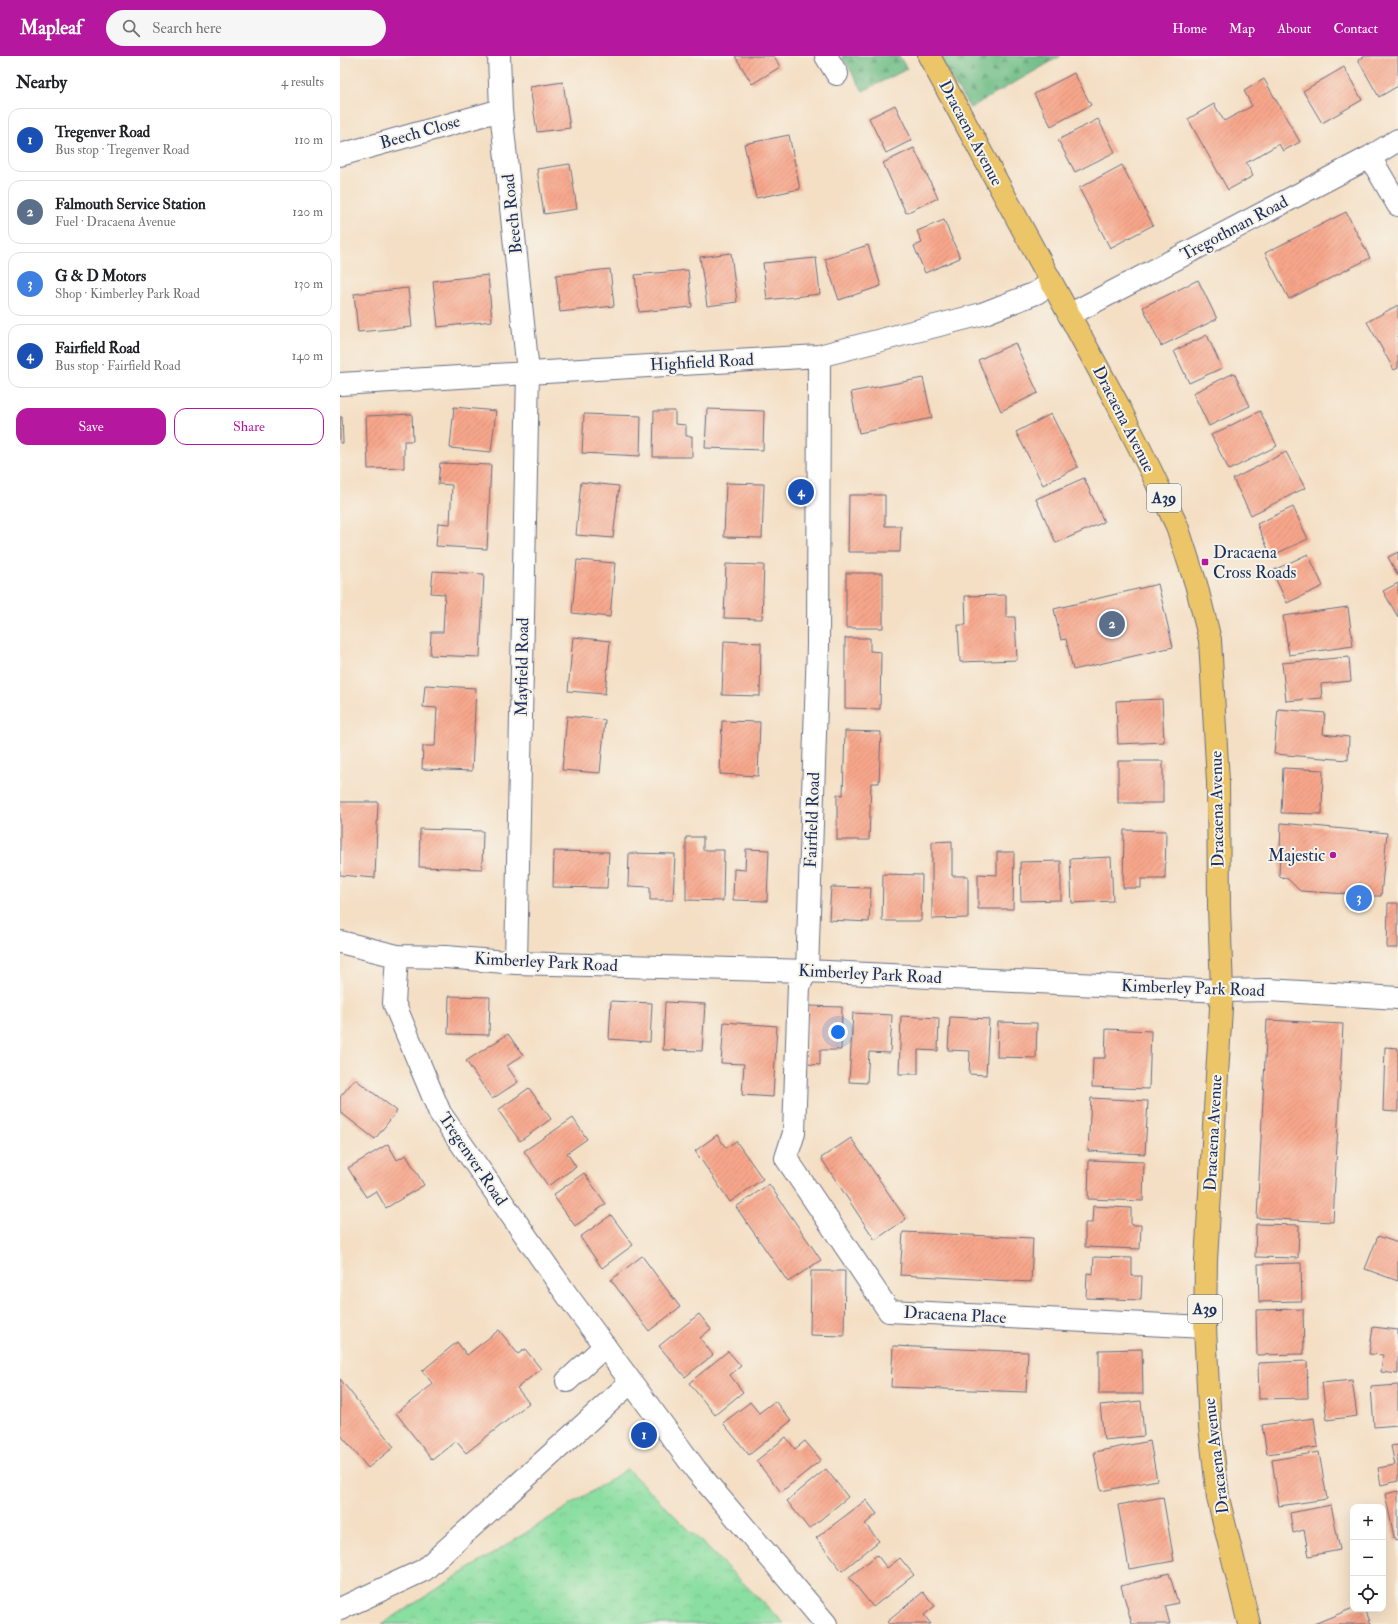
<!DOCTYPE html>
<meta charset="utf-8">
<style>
:root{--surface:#fff;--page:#f6f6f6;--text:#202124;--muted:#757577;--line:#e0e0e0;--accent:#b5179e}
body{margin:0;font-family:"IM FELL Double Pica",serif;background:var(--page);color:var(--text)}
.controls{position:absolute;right:12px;bottom:12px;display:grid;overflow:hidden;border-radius:8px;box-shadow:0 4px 16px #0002}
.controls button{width:36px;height:36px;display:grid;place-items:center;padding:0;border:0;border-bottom:1px solid var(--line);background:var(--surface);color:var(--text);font:20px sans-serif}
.you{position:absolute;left:498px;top:976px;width:14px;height:14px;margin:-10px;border:3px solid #fff;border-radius:50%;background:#1a73e8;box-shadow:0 0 0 6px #1a73e833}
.badge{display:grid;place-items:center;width:26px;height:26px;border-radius:50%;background:var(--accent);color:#fff;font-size:13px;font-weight:700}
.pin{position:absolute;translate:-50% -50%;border:2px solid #fff;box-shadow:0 1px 4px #0006}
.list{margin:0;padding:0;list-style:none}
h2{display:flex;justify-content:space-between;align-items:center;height:52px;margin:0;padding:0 16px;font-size:17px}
h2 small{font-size:13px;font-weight:400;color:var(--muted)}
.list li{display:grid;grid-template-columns:26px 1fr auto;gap:12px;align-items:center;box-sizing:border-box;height:64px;margin:0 8px 8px;padding:0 8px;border:1px solid var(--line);border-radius:12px}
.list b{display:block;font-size:15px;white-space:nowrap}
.list p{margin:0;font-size:13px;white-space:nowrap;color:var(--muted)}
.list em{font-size:13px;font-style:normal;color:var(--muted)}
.actions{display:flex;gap:8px;padding:12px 16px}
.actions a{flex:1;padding:9px 0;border:1px solid var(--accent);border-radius:12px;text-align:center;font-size:14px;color:var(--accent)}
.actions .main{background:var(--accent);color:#fff}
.icon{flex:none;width:22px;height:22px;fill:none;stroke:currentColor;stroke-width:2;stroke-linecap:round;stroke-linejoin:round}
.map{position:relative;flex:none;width:1058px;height:1568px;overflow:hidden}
header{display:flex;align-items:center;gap:24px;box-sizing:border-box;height:56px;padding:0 20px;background:var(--accent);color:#fff}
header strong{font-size:19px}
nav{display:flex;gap:22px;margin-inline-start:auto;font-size:14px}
.search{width:280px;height:36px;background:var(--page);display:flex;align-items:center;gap:10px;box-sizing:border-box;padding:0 14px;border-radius:22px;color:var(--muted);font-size:15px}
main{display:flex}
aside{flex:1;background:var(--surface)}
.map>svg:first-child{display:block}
.forest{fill:url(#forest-firs);stroke:#457672}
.park{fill:url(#park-crowns);stroke:#52867f}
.building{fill:url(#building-hatch)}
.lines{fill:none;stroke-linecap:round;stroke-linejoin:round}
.minor-casing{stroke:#676d82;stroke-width:24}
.major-casing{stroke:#676d82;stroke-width:24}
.minor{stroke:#fff;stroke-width:22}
.major{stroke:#edc569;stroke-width:22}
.poi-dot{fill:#b5179e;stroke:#f7f3e8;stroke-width:1.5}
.labels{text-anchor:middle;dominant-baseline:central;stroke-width:4;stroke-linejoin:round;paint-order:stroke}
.shield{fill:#f7f3e8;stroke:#5d6a87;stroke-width:1}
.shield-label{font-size:16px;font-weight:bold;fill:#1b2f5e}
.street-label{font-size:17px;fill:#1b2f5e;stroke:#f7f3e8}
.poi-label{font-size:17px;fill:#1b2f5e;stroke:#f7f3e8;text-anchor:start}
</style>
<header>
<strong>Mapleaf</strong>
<div class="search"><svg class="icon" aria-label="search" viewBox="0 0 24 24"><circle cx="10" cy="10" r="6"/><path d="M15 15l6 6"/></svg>Search here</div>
<nav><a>Home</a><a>Map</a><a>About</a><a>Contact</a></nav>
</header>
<main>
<aside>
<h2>Nearby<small>4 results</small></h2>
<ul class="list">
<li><span class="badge" style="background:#1a4fb4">1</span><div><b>Tregenver Road</b><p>Bus stop · Tregenver Road</p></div><em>110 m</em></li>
<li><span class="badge" style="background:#5c6f8a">2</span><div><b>Falmouth Service Station</b><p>Fuel · Dracaena Avenue</p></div><em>120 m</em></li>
<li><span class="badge" style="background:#3f7fe0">3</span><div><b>G &amp; D Motors</b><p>Shop · Kimberley Park Road</p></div><em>130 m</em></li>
<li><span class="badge" style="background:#1a4fb4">4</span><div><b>Fairfield Road</b><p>Bus stop · Fairfield Road</p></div><em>140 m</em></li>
</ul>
<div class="actions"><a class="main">Save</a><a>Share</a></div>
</aside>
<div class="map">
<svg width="1058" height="1568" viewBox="0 0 1058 1568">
<defs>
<pattern id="forest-firs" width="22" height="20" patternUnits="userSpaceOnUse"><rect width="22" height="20" fill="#6fbd86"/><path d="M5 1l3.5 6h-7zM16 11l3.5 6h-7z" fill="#5a9a71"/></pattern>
<pattern id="park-crowns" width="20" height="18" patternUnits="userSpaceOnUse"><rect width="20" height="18" fill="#8adea0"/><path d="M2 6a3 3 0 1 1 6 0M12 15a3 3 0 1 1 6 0" fill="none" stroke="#76bf8c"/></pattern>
<pattern id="building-hatch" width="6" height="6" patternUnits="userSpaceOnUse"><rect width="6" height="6" fill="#f7a68a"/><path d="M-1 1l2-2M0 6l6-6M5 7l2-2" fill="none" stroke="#d38f7a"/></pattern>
</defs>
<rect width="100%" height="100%" fill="#f7f3e8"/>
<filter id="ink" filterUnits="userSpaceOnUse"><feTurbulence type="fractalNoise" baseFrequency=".025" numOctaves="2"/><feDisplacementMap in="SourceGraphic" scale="8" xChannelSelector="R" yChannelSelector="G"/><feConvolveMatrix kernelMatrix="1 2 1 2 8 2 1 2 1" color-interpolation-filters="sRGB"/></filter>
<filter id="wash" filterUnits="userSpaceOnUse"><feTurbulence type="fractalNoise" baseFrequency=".012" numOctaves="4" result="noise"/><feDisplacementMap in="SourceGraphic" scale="16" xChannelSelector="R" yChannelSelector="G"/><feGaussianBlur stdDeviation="0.9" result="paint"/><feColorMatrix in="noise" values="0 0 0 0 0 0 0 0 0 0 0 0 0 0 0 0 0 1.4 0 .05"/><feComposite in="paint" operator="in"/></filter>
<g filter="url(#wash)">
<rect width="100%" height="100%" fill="#f4dfc5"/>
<path class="forest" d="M502 0H559L567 13 523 35Z
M597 0H721L630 52Z"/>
<path class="park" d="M287 1413 445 1568H42Z"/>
<g id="blocks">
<path class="building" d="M395 0H434L440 11 412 28Z
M1025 0H1058V30L1039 41 1018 4Z
M1004 11 1022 44 982 67 963 35Z
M734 17 751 49 711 70 694 38Z
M924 23 960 86 943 95 939 88 906 107 913 120 888 134 848 63 874 48 884 65 912 50 904 35Z
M223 26 230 72 197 76 190 31Z
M555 49 572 84 546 97 529 62Z
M758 63 775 96 735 116 718 84Z
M449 79 460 133 416 142 404 88Z
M574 92 598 142 566 157 543 107Z
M230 108 237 153 204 158 197 113Z
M782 109 813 169 770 192 739 132Z
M1006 156 1030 202 949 243 925 197Z
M604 164 620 202 585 217 574 190 582 187 577 175Z
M528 189 541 230 499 244 485 203Z
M391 197 397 246 367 250 360 201Z
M476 202 480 238 427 244 423 207Z
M270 213 274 250 220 256 216 219Z
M348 214 352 251 299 256 295 219Z
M148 219 152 265 98 271 93 225Z
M858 224 877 263 821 290 803 251Z
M68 232 72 271 18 276 14 238Z
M1058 249V312L1054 314 1027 266Z
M867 279 882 312 849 327 834 295Z
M675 287 698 337 661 355 638 304Z
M894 317 910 350 869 370 853 337Z
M583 322 592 362 519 377 511 336Z
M114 351 156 355 151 396 110 392Z
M367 353 424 355 423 394 365 392Z
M314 355H335V368L346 369V380H352V401H313Z
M920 355 937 390 889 414 871 379Z
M72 358 73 385H64V412L28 413 26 360Z
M244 358 301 360 300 400 242 397Z
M711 358 738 411 703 429 676 376Z
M0 361H2L3 387H0Z
M946 396 965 432 911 459 893 423Z
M100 407 151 409 147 493 96 490 98 467 110 468 112 429 98 428Z
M744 422 764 466 716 487 696 443Z
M241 426 279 430 273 482 236 479Z
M386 427 424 428 422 482 384 481Z
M509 439H545V470H561L560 496H508Z
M953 451 968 483 931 500 917 468Z
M1058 496V520L1048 501Z
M968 498 983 530 947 547 932 515Z
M237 504 275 507 270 561 232 557Z
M386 508 424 509 422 563 384 562Z
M93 515 144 518 140 601 90 599 91 576H103L105 538 91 537Z
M506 517H543V572H506Z
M1058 527V561L1043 535Z
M818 528 833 591 733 614 726 583 721 584 714 553Z
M666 539V561H675L677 604 620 606 618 569H626L625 540Z
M1008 551 1013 590 949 599 943 560Z
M233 581 270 585 265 638 228 635Z
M505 582H530V595L541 596 540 653 505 652Z
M384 585 421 587 420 640 382 639Z
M1009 601 1011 625 981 628 982 642 946 645 942 607Z
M85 629 136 632 132 715 82 713 83 690H95L97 652 83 651Z
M822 643 824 686 778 688 776 645Z
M938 653 985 657 983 678 1009 681 1008 704 934 698Z
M227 660 265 664 260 717 222 714Z
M382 665 420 666 418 720 380 718Z
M505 675 541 676 539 727H531L529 784H497V738L503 739Z
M778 705H823V747H778Z
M943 712 983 714 982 758 941 757Z
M0 746H38L35 822 0 819Z
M941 767 1047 777 1041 840H1027L1026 852 1006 851 1007 838 960 835 948 823 939 820Z
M80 773 143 775 142 813 79 811Z
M784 774 826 775 825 823H801V832H783Z
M346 781H363V794H384L383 845 346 844Z
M612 785V820H628V862L592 863V786Z
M406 793 429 794 427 845 393 844 394 813 405 814Z
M214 795 269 796 267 832 213 831Z
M657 796H674L673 853H638V818L657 819Z
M289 797 335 798 333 844H310V831L288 830Z
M771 801 773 845 732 847 730 803Z
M721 805V844L681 845 680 806Z
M543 818 582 819 581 865H542Z
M491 831 531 832 529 866 489 864Z
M1048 847H1058V892H1047Z
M109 940 150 941 149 979 108 978Z
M271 945 312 947 310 986 269 983Z
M325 946 365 948 362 995 323 994Z
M469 950 502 951 501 994H480V1009L467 1008Z
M513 957 552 959 550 997 529 996 527 1027 509 1026Z
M561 960 599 962 598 995 578 994V1018H559Z
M610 961 649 963 646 1019 629 1018 630 995 608 994Z
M927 964 1003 968 993 1166 917 1162Z
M384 966 437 970 433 1041 402 1039 404 1008 381 1007Z
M658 966 697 967 696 1002 657 1001Z
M766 973 811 975 809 1033 752 1031 753 1002H765Z
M168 978 183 999 167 1010 178 1026 152 1043 126 1005Z
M1045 991 1058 992V1056L1043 1055Z
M15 1023 57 1055 35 1083 0 1056V1041Z
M189 1032 211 1063 180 1085 158 1054Z
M751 1042 808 1045 805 1098 748 1095Z
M233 1062 247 1083 227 1097 236 1111 208 1130 184 1095Z
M377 1079 386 1092 396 1085 423 1123 390 1146 355 1095Z
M511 1082 566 1163 535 1184 481 1102Z
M48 1088 57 1104 66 1099 84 1129 46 1152 36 1135 26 1141 8 1112Z
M749 1104 804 1106 803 1145 748 1143Z
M244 1117 266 1148 235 1170 213 1139Z
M429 1128 481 1204 448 1226 396 1151Z
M753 1150 791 1152V1169H801L800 1193 745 1191V1167H752Z
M271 1159 293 1189 262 1212 240 1181Z
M916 1168 959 1169 958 1202 915 1201Z
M563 1176 693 1182 691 1226 560 1219Z
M1038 1180 1058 1187V1225L1025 1213Z
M302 1200 340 1251 309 1275 271 1224Z
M754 1201 792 1202V1220H802L801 1244 746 1242 747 1217 753 1218Z
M961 1207 962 1245 919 1246 918 1208Z
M471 1215H505L504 1280 470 1279Z
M963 1253 964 1298 917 1299 916 1254Z
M359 1258 371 1273 360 1282 373 1299 345 1321 319 1290Z
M1033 1271 1058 1274V1318L1041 1316 1043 1299 1029 1298Z
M159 1274 178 1298 185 1293 201 1313 177 1332 189 1347 126 1397 116 1385 92 1404 56 1357 93 1328 82 1315 117 1286 127 1299Z
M553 1290 688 1296 686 1336 551 1331Z
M802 1293 803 1338H759V1294Z
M388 1295 401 1310 390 1319 403 1336 375 1359 349 1327Z
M967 1305 968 1342 919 1343 918 1307Z
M0 1323 54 1391 28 1412 0 1378Z
M1012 1324 1017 1360 987 1364 982 1327Z
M1058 1329V1369L1034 1371 1031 1331Z
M435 1345 451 1365 409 1399 383 1367 410 1346 419 1357Z
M801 1345 804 1380 764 1384 760 1349Z
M974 1362 978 1391 927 1398 922 1369Z
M446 1381 455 1393 465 1385 481 1404 441 1436 416 1405Z
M810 1385 817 1424 761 1435 754 1396Z
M1058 1389V1425L1041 1429 1038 1412 1055 1409 1051 1390Z
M979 1396 987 1443 939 1450 932 1404Z
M486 1413 508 1441 469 1473 447 1445Z
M1058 1435V1484L1055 1485 1045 1438Z
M823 1441 834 1505 789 1513 778 1449Z
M526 1444 537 1458 525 1468 539 1485 502 1515 476 1482Z
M991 1449 1000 1494 969 1500 964 1474 953 1477 950 1457Z
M537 1499 547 1512 560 1502 574 1519 533 1551 509 1521Z
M829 1517 838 1547 825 1550 830 1568H792L781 1530Z
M583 1536 595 1550 584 1559 591 1568H549L547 1566Z
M1013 1552 1025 1553 1031 1568H974Z"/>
</g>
</g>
<g filter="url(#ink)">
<use href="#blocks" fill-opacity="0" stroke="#676d82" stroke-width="1"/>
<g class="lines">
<defs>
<path id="minor" d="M159 0 161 54 188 316 176 907
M486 0 497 18
M0 99 161 54
M1030 101 1058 149
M729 259 1030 101 1058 84
M479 300 478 590 467 915 459 929 454 1077 446 1102 549 1255 865 1271
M0 328 479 300 642 258 696 237 711 227
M0 886 57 900 106 901 176 907 467 915 882 935 928 934 1058 942
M57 900 54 947 100 1057 227 1239 356 1414 486 1568
M227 1325 265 1290
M0 1553 84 1514 291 1326"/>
<path id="major" d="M589 0 778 349 811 415 837 470 856 528 870 584 878 726 879 851 882 935 866 1205 865 1271 870 1371 878 1442 909 1568"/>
</defs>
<use href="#minor" class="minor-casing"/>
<use href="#major" class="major-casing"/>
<use href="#minor" class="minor"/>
<use href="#major" class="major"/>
</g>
</g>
<g class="poi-dot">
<rect x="861" y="502" width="8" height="8" rx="2"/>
<circle cx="993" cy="799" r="4"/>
</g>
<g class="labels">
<g class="shield">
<rect x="807" y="428" width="34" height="28" rx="3"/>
<rect x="848" y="1239" width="34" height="28" rx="3"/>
</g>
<g class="shield-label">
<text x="824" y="442">A39</text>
<text x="865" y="1253">A39</text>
</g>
<g class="street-label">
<text transform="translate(80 76) rotate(-16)">Beech Close</text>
<text transform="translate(631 77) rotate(62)">Dracaena Avenue</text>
<text transform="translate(172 158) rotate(-96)">Beech Road</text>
<text transform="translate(894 172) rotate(-28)">Tregothnan Road</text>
<text transform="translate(362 306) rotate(-3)">Highfield Road</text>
<text transform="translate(784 363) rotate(63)">Dracaena Avenue</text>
<text transform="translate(182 611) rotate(-89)">Mayfield Road</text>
<text transform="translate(877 753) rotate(-91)">Dracaena Avenue</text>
<text transform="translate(472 764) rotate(-88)">Fairfield Road</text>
<text transform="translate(206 906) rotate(3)">Kimberley Park Road</text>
<text transform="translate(530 918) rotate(3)">Kimberley Park Road</text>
<text transform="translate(853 932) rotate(2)">Kimberley Park Road</text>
<text transform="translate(873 1077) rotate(-87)">Dracaena Avenue</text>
<text transform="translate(133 1103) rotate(56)">Tregenver Road</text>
<text transform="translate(615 1259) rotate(3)">Dracaena Place</text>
<text transform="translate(876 1400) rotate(-97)">Dracaena Avenue</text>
</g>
<g class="poi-label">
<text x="873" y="496">Dracaena<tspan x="873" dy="20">Cross Roads</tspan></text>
<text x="985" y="799" text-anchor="end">Majestic</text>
</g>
</g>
</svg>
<div class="controls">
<button>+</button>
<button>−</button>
<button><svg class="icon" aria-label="locate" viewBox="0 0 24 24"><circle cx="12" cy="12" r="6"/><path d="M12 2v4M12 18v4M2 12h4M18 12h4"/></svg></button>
</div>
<div class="you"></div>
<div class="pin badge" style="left:304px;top:1379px;background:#1a4fb4">1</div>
<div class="pin badge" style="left:772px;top:568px;background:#5c6f8a">2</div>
<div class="pin badge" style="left:1019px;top:842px;background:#3f7fe0">3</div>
<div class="pin badge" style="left:461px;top:436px;background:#1a4fb4">4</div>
</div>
</main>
